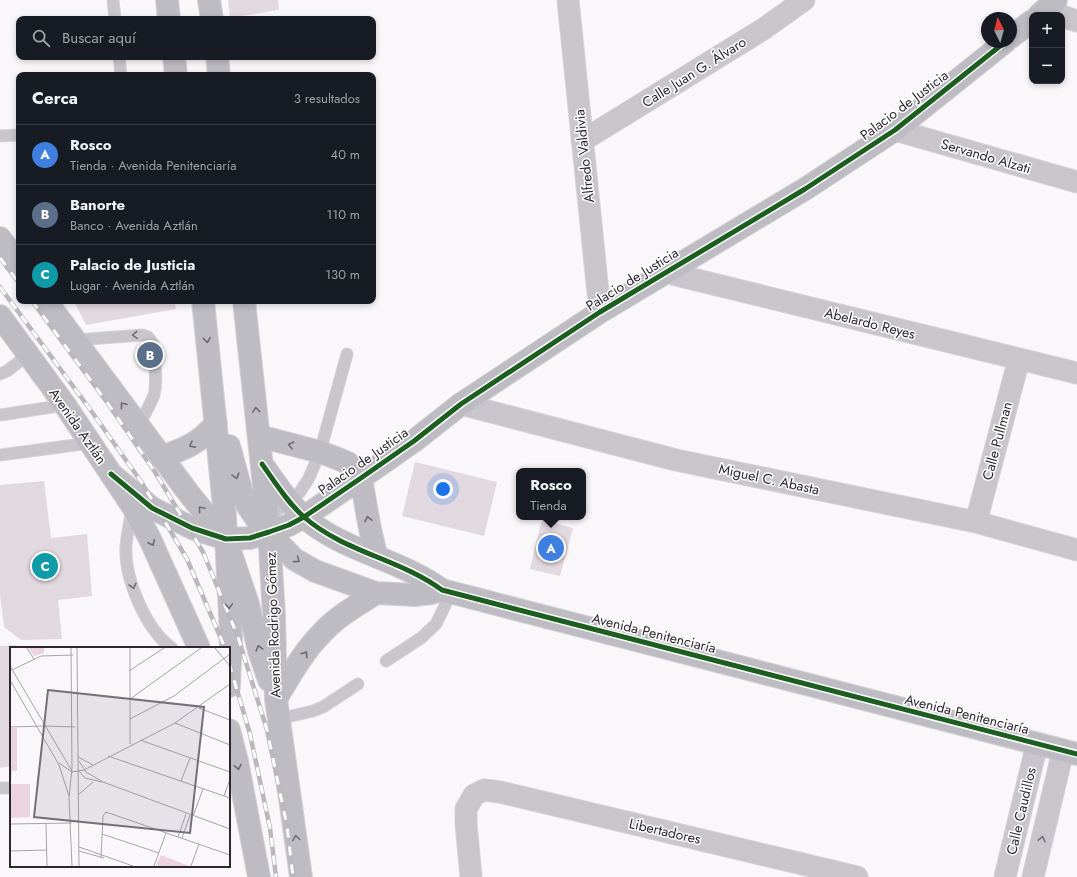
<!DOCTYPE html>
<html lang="es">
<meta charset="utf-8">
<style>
:root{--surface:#171b24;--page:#242831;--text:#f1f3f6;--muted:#9ea1a6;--line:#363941;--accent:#ea580c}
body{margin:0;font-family:Jost,sans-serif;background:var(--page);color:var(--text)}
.controls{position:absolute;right:12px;top:12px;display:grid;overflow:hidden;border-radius:8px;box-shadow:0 2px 6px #0003}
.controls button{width:36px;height:36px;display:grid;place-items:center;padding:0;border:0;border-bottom:1px solid var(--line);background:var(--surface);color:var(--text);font:20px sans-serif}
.compass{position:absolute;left:981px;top:12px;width:36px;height:36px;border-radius:50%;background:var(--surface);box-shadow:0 2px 6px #0003;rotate:354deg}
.you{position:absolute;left:443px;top:489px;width:14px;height:14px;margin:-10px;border:3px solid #fff;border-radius:50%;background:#1a73e8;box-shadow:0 0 0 6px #1a73e833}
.badge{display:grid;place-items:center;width:26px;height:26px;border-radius:50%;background:var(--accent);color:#fff;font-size:13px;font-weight:700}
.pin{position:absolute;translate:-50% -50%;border:2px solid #fff;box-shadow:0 1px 4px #0006}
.popup{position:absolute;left:516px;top:468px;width:70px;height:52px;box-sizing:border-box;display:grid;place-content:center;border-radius:8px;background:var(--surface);filter:drop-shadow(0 1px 3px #0005);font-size:13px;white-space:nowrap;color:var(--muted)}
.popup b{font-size:15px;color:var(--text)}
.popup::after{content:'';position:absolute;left:50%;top:100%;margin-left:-8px;border:8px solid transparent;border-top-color:var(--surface)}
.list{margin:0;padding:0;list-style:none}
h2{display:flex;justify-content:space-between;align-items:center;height:52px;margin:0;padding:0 16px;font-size:17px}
h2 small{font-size:13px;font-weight:400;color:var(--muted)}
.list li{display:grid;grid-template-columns:26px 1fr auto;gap:12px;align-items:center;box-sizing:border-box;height:60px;padding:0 16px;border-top:1px solid var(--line)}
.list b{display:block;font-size:15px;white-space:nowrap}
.list p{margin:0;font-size:13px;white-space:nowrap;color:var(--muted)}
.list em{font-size:13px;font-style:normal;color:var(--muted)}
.icon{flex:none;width:22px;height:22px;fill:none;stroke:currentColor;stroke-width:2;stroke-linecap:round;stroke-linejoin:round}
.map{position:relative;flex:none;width:1077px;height:877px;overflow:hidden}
.search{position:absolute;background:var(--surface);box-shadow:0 2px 6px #0003;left:16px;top:16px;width:360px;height:44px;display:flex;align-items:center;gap:10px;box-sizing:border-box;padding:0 14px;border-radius:8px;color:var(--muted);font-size:15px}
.panel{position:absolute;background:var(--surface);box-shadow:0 2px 6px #0003;left:16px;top:72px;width:360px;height:232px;border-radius:8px}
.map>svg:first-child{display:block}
.building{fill:#e2d8e0}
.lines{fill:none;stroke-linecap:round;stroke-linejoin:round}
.lane-casing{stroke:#d5d2d6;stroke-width:13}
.street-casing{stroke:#d5d2d6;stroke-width:23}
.secondary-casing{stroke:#d5d2d6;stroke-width:24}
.lane{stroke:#c8c5cb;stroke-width:11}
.street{stroke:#c8c5cb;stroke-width:21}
.secondary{stroke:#bebcc3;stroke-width:22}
.rail-casing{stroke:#bab8bd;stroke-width:4.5}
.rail{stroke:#fff;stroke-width:3;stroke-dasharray:9;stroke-linecap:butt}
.cycleway-casing{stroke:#fff;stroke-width:8}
.cycleway{stroke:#1b5e20;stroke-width:5}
.oneway{stroke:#736e76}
.oneway2{stroke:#6f6a72}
.labels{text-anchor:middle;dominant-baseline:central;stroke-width:3;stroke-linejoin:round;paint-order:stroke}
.street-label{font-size:14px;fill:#2e2630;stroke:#fff}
.inset-road{fill:none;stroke:#a8a3aa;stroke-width:1}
.view{fill:#756f77;fill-opacity:0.15;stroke:#756f77;stroke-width:2}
.inset-edge{fill:none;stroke:#2e2630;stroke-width:2}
</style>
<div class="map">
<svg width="1077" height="877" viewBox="0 0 1077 877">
<rect width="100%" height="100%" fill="#faf7fb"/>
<path class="building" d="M228 0H278L279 10 230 18Z
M74 301H175L176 309 86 325Z
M415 462 497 482 484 536 402 516Z
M44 481 51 538 87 534 92 596 58 600 62 639 21 640 4 627 0 594V485Z
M542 520 573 528 560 576 530 569Z
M16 645 17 648H11V766L0 768V646Z"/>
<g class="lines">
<defs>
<path id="lane" d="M113 0 115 19
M119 57 121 75
M0 136 19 135
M75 340 143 335 148 337 153 344C154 360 158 379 154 395 150 406 143 416 139 427
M0 374 7 371 28 355
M0 415 65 405
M0 455 90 443
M132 509C130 521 127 534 126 546 124 578 146 630 172 648
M267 517 289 502 300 492 309 478 320 452 347 354
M386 661 421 638 436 624 451 593
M278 719 313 711 323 707 358 684
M0 788H11"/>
<path id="street" d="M568 0 600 312
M1062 16 1077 21
M895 130 1077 182
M582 141 765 28 804 0
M664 272 1077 373
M461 404 676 460 976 522 1077 550
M976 522 1019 359
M471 877 466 823V809L474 795 484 790 500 792 857 877
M1005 877 1037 744
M1033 877 1063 751"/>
<path id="secondary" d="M167 0 169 19
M209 0 212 19
M1039 15 1056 0
M1011 37 1032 21
M174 57 176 75
M217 57 219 75
M0 238 19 264
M46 301 190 495 226 539 248 604 259 651 269 680
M203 301 225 516 231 637 229 686
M244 301 269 532 274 615 276 699 301 877
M0 316 65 405 133 507 150 539 199 648
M259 436 320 452 336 458 348 463 355 469 359 473 361 478C366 505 369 531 377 557
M229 446 241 490 247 505 257 520 294 559 315 571 376 593 415 595 431 593 442 590
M161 457C185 449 200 443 216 423
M262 464C275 482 287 502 304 517 344 552 400 559 442 590L1077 754
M111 474 152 508 192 528 226 539 250 538 269 532 289 525 304 517 361 478 414 441 461 404 600 312 805 189 895 130 1005 42
M276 699C290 676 303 652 322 633 337 616 358 605 376 593
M229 730 237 761 259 877"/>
</defs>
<use href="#lane" class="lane-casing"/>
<use href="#street" class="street-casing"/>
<use href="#secondary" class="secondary-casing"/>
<use href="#lane" class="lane"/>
<use href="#street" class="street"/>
<use href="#secondary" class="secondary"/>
<defs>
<path id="rail" d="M0 258 19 283
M0 287 92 412 142 483 187 559 225 648
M32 301 106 401 155 472 203 552 238 637 267 730 287 826 293 877
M229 663 250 734 270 828 276 877"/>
</defs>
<use href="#rail" class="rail-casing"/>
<use href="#rail" class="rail"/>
<defs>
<path id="cycleway" d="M262 464C275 482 287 502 304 517 344 552 400 559 442 590L1077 754
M111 474 152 508 192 528 226 539 250 538 269 532 289 525 304 517 361 478 414 441 461 404 600 312 805 189 895 130 1005 42"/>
</defs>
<use href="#cycleway" class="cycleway-casing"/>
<use href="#cycleway" class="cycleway"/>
</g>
<defs><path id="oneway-chevron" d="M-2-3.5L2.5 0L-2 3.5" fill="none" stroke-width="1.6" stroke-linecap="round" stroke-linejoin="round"/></defs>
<g class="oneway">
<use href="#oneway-chevron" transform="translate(135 335) rotate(176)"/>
<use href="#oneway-chevron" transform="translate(133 586) rotate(76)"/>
<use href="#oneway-chevron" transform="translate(1042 839) rotate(-77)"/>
</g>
<g class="oneway2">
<use href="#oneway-chevron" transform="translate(207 340) rotate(84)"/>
<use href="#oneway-chevron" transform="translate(123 405) rotate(-127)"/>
<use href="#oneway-chevron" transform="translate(256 410) rotate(-96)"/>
<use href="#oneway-chevron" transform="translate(192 445) rotate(151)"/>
<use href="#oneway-chevron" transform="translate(291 445) rotate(-166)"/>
<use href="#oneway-chevron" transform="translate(236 476) rotate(74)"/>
<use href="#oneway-chevron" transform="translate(201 509) rotate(-130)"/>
<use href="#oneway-chevron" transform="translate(368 519) rotate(-102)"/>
<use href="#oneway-chevron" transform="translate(152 543) rotate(65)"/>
<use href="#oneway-chevron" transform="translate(297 560) rotate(37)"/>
<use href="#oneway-chevron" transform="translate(229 606) rotate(88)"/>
<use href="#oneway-chevron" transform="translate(259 648) rotate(-105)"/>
<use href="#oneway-chevron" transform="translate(305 654) rotate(-57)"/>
<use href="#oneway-chevron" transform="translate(238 767) rotate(79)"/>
<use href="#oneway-chevron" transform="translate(296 838) rotate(-98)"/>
</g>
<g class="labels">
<g class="street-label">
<text transform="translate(694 72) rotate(-32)">Calle Juan G. Álvaro</text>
<text transform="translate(904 105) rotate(-37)">Palacio de Justicia</text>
<text transform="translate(584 156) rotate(-96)">Alfredo Valdivia</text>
<text transform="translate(986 156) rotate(16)">Servando Alzati</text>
<text transform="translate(632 279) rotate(-32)">Palacio de Justicia</text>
<text transform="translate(870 323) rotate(14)">Abelardo Reyes</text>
<text transform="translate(78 426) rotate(55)">Avenida Aztlán</text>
<text transform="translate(997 441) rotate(-75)">Calle Pullman</text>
<text transform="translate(363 461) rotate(-35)">Palacio de Justicia</text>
<text transform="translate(769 479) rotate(12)">Miguel C. Abasta</text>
<text transform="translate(273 625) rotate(-92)">Avenida Rodrigo Gómez</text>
<text transform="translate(654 633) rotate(14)">Avenida Penitenciaría</text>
<text transform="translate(967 714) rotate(14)">Avenida Penitenciaría</text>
<text transform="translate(1021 811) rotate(-77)">Calle Caudillos</text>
<text transform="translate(665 831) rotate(13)">Libertadores</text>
</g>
</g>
<g transform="translate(10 647)">
<rect width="220" height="220" fill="#faf7fb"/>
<path d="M19 1H34V6L24 9ZM0 81H7V124H2L1 137H20V170L0 171ZM151 208 179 219H146Z" fill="#ebd4dd"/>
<path class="inset-road" d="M17 1 24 12M61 1 62 121 59 151 62 219M67 1 69 219M120 1V97M205 1 220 19M0 19 62 124M2 23 31 9 63 8M119 24 154 1M0 33 49 118 59 149M120 52 191 1M189 61 220 73M120 72 164 49 220 7M165 76 220 98M35 79 65 80M0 80 35 79M130 93 220 125M98 109 220 151M68 110 83 118M69 114 76 125 93 135 220 182M49 116 62 125 74 123 165 76 220 37M69 124 75 131 92 135M171 134 180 111M68 148 83 135M214 149 220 132M183 169 193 142M36 176 37 219M0 177 62 176M92 187 149 206M168 190 176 167M172 191 180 168M69 200 123 219M0 204 37 203M69 204 94 211M91 211 93 169 96 165 220 208M144 219 156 186M181 219 189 197"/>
<path class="view" d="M38 43 194 60 180 186 24 170Z"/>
<rect width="220" height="220" class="inset-edge"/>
</g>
</svg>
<div class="controls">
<button>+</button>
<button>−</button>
</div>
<svg class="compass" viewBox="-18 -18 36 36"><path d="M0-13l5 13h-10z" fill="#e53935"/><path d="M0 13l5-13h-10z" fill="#9ea1a6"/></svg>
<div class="you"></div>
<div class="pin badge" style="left:551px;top:548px;background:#3f7fe0">A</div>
<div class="popup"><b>Rosco</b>Tienda</div>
<div class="pin badge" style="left:150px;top:355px;background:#5c6f8a">B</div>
<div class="pin badge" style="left:45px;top:566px;background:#0f9aa8">C</div>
<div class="search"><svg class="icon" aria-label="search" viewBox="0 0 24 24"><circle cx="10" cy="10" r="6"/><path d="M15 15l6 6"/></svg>Buscar aquí</div>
<section class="panel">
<h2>Cerca<small>3 resultados</small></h2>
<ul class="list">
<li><span class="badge" style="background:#3f7fe0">A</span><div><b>Rosco</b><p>Tienda · Avenida Penitenciaría</p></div><em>40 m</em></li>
<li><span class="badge" style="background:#5c6f8a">B</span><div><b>Banorte</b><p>Banco · Avenida Aztlán</p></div><em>110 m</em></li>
<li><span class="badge" style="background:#0f9aa8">C</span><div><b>Palacio de Justicia</b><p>Lugar · Avenida Aztlán</p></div><em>130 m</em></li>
</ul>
</section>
</div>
